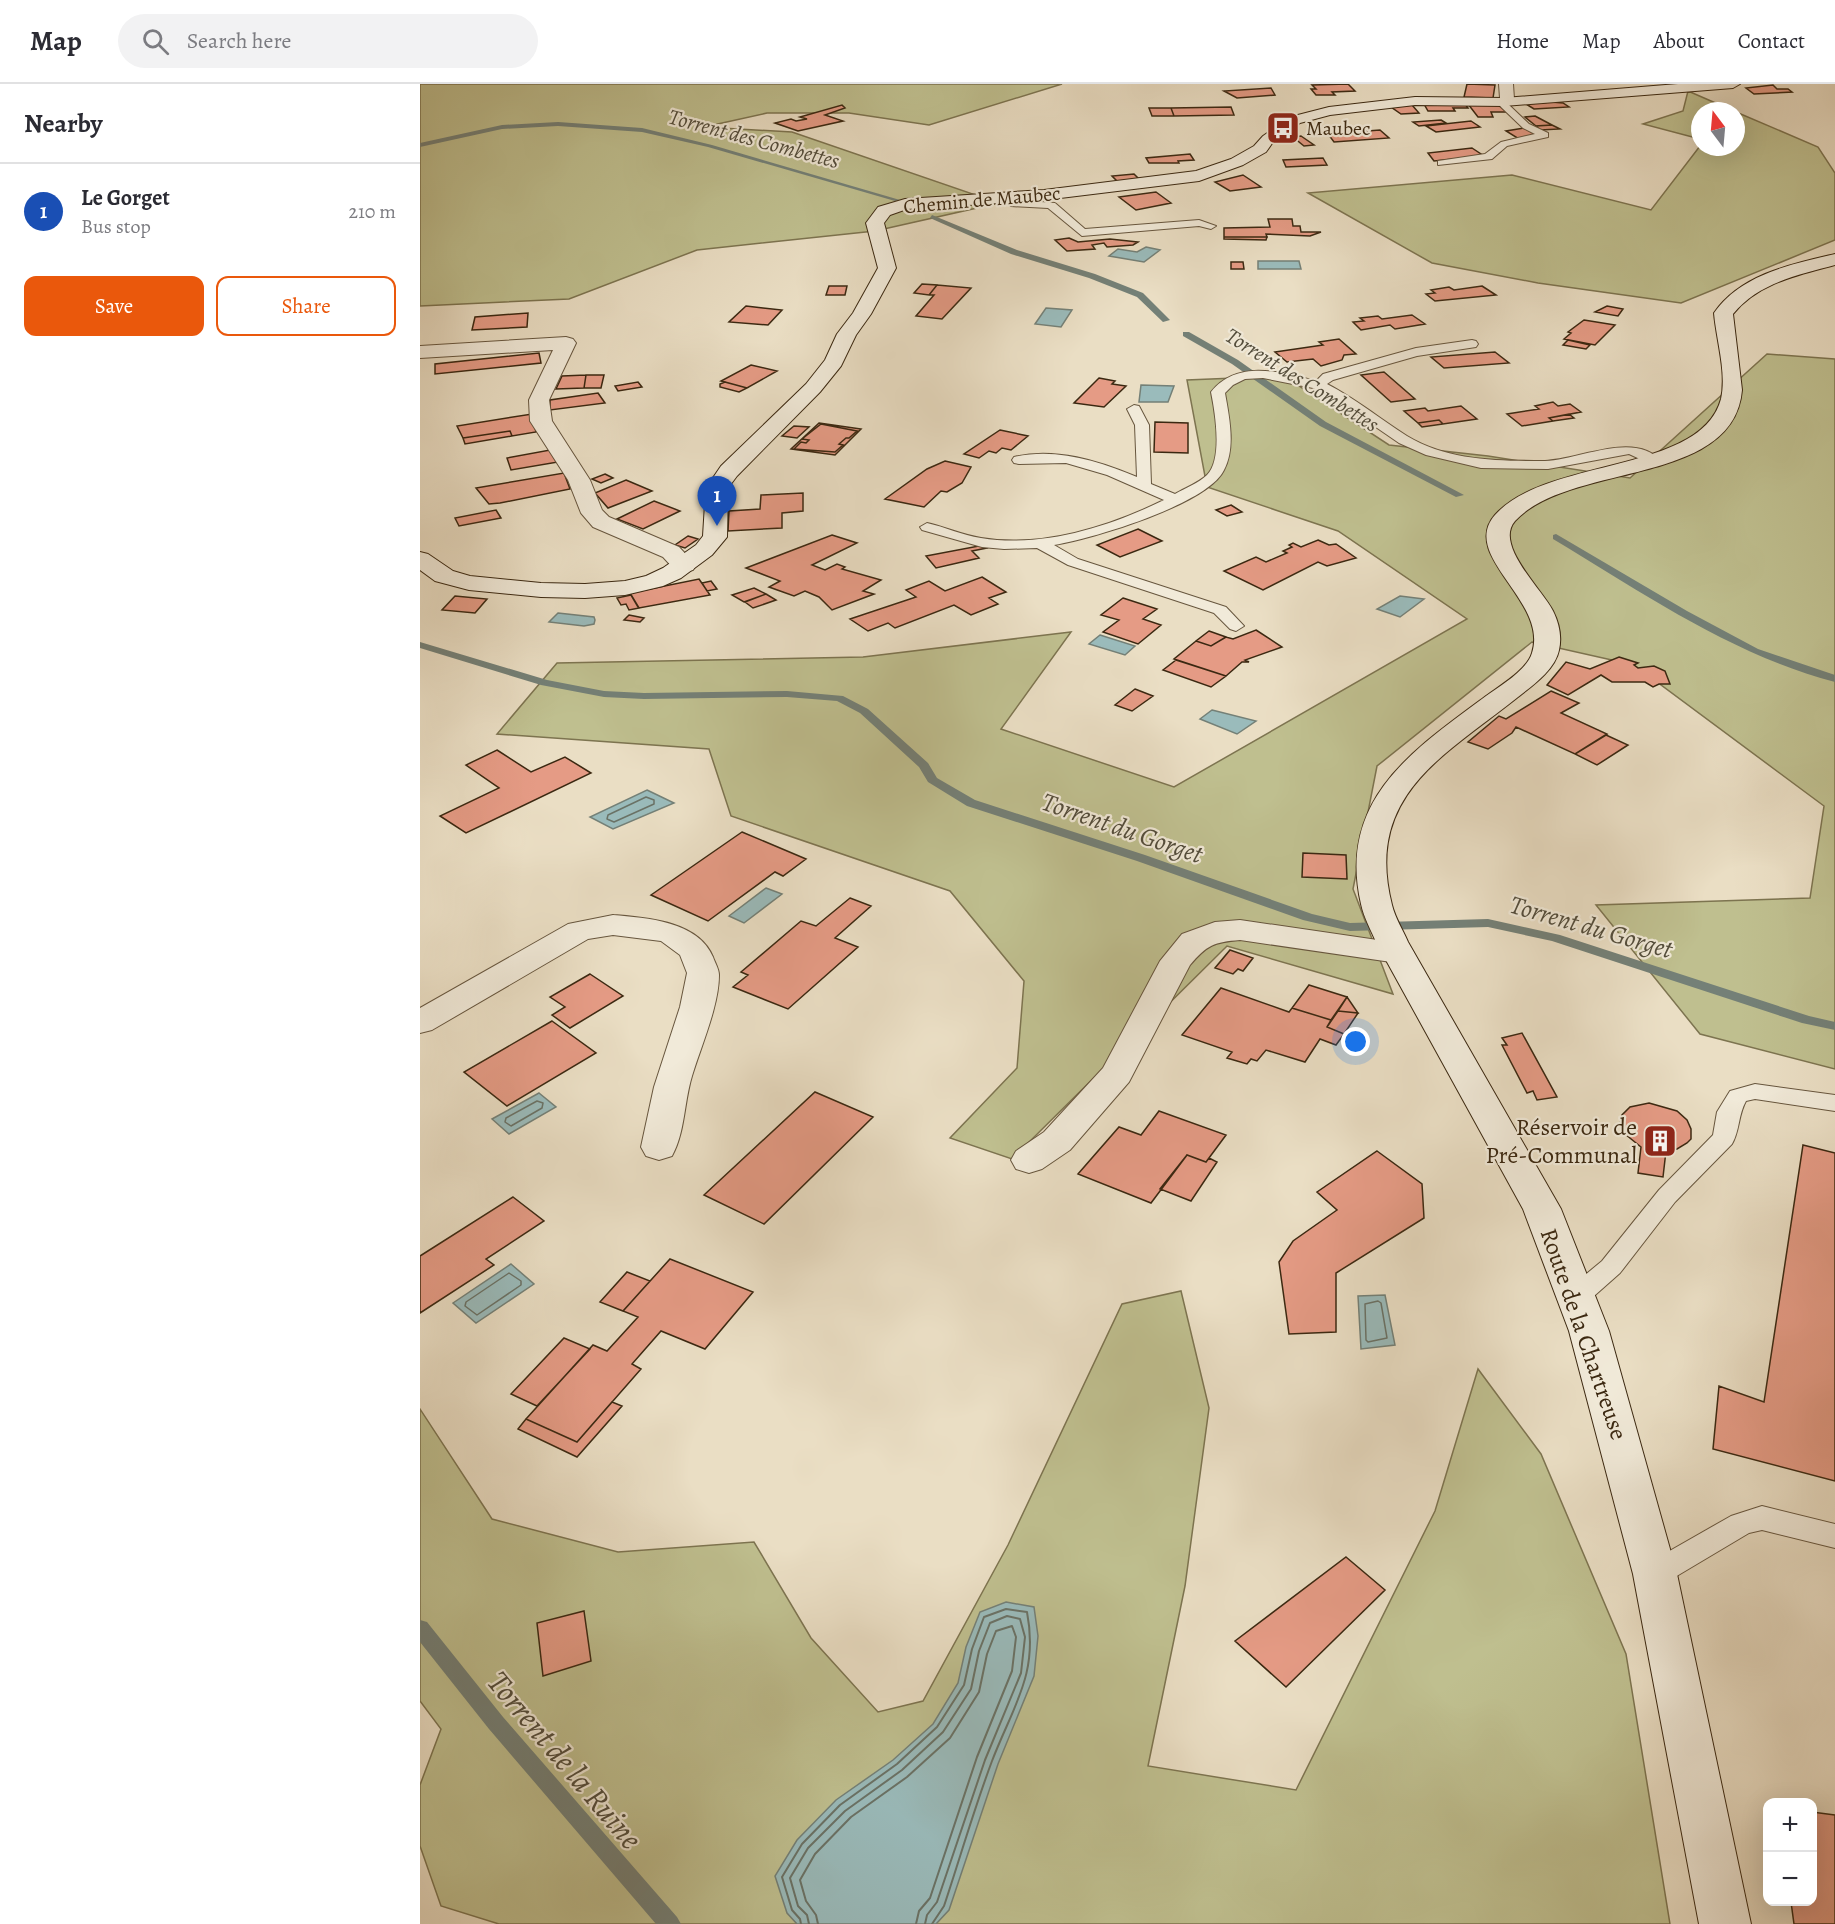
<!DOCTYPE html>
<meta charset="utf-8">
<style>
:root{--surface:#fff;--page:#f2f2f3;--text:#2b2b33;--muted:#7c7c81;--line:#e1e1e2;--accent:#ea580c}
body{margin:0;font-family:Alegreya,serif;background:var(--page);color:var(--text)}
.controls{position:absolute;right:18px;bottom:18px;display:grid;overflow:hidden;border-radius:12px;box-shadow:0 6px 24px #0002}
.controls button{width:54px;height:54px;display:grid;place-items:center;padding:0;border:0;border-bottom:2px solid var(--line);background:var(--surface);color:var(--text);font:30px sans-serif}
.compass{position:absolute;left:1271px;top:18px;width:54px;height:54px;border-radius:50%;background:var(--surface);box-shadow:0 6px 24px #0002;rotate:344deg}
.you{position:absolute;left:936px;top:958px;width:21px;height:21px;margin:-15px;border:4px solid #fff;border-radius:50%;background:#1a73e8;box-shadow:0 0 0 9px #1a73e833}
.badge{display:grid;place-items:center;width:39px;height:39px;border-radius:50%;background:var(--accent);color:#fff;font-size:20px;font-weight:700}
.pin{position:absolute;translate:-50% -50px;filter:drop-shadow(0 2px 3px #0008)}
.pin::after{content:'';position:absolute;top:32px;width:21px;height:18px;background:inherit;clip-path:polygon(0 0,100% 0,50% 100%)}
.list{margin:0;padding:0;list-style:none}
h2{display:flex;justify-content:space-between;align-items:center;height:78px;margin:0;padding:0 24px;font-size:26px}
h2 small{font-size:20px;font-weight:400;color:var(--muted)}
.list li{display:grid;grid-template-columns:39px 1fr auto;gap:18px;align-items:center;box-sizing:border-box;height:96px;padding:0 24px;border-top:2px solid var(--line)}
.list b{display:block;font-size:22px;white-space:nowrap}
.list p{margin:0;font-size:20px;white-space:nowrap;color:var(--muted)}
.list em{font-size:20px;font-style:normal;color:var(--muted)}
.actions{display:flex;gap:12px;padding:18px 24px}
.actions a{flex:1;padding:14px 0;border:2px solid var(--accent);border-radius:12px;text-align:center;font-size:21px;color:var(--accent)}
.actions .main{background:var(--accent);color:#fff}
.icon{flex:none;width:33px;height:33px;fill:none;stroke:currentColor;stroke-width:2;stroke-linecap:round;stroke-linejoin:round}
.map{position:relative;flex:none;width:1415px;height:1840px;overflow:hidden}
header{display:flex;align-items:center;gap:36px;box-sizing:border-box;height:84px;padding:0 30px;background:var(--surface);border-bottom:2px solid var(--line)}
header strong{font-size:28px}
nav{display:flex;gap:33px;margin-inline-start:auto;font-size:21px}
.search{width:420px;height:54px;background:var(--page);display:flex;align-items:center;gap:15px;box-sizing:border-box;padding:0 21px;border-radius:33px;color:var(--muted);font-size:22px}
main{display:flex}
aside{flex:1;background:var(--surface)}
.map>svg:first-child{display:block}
.green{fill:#bfbf8f;stroke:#7d7450;stroke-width:1.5}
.water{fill:#9abbbb;stroke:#748077;stroke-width:1.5}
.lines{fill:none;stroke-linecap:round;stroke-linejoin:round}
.shore-far1{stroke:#6a7266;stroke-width:1.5}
.shore{stroke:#6a7266;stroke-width:2}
.stream{fill:#748077;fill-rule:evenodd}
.building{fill:#e59b85;stroke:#3b2811;stroke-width:1.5;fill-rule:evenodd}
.lane-casing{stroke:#67563e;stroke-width:2}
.street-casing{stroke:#67563e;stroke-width:2}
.secondary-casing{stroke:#3b2811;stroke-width:2}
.lane{fill:#f1ead9;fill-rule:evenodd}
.street{fill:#f1ead9;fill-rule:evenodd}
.secondary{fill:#f1ead9;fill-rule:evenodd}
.labels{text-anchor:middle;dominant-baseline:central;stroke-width:4.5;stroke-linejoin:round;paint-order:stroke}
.far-poi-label{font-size:20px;fill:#3b2811;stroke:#f1ead9;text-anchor:start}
.far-street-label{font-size:20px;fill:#3b2811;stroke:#f1ead9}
.far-water-label{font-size:22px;font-style:italic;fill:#534d3c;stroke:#f1ead9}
.poi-label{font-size:24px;fill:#3b2811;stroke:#f1ead9;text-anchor:end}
.street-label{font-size:24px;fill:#3b2811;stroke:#f1ead9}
.water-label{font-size:26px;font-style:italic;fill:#534d3c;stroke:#f1ead9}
.near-water-label{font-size:32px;font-style:italic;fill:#534d3c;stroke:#f1ead9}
</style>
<header>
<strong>Map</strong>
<div class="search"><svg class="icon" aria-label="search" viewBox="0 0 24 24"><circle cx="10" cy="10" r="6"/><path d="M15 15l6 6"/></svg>Search here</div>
<nav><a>Home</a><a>Map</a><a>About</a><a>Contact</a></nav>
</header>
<main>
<aside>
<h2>Nearby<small></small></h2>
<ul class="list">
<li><span class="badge" style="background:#1a4fb4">1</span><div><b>Le Gorget</b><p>Bus stop</p></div><em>210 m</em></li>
</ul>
<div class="actions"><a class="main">Save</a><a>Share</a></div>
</aside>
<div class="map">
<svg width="1415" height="1840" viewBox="0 0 1415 1840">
<rect width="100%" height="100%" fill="#eadec4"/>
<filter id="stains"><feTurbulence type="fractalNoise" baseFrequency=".00333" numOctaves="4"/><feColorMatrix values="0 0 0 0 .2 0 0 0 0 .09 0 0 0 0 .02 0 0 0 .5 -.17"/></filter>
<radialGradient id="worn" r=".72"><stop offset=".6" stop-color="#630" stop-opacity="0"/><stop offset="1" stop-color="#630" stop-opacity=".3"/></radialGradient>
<path class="green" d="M0 0H642L509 41 429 29H347L284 43 372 48 579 119 455 147 277 166 149 215 0 222Z
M1268 7 1314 27H1280V55L1223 40 1263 27Z
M1316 28 1398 63 1415 89V156L1261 219 1118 199 1012 179 888 109 1092 91 1231 126 1280 62 1316 63Z
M1347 270 1415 275V985L1280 950 1176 821 1390 814 1404 722 1214 581 1112 558 957 682 933 805 973 910 807 862 592 1075 530 1054 597 984 604 897 530 807 311 732 289 665 77 650 137 579 443 573 651 548 581 645 754 703 1047 535 918 447 787 403 767 296 864 292 969 361 1068 372 1210 394Z
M761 1207 789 1324 765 1502 728 1682 876 1706 1015 1427 1058 1285 1121 1370 1206 1570 1250 1840H79L21 1822 0 1762V1701L21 1645 0 1617V1325L72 1435 198 1468 334 1458 391 1554 458 1628 503 1617 588 1461 702 1220Z"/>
<path class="water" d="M726 163 740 166 724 178 689 172 698 165 717 168Z
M838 177H879L881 185H838Z
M626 224 652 226 641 243 615 240Z
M721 301 754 302 748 318H719Z
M980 512 1004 515 980 533 957 525Z
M138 529 174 533 175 536 174 540 164 542 129 538Z
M680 551 715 562 705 571 669 560Z
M792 626 836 637 817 650 780 635Z
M227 706 254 719 193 745 170 733Z
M346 804 362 810 324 839 309 832Z
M119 1009 136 1023 89 1050 72 1035Z
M91 1180 114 1200 56 1239 33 1219Z
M965 1211 975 1261 941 1265 938 1212Z
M586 1518 614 1523 618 1552 614 1592 578 1680 529 1826 516 1840H377L367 1829 355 1792 377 1756 416 1716 473 1676 513 1640 538 1599 546 1563 560 1528Z"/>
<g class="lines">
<path class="shore-far1" d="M226 713 234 716V720L194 738 187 735 188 731Z
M117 1017 123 1019 122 1024 91 1042 85 1038 86 1034Z
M89 1189 101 1197V1201L57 1231 45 1222 46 1218Z
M958 1217 961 1219 967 1254 948 1258 946 1256 945 1220Z"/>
<path class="shore" d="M381 1840 380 1835 372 1826 362 1793 382 1760 420 1721 477 1680 517 1643 544 1601 552 1565 564 1533 586 1525 607 1528C619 1590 593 1622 572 1677 554 1725 540 1774 524 1822L512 1840
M389 1840 387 1831 378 1822 370 1794 388 1764 425 1727 482 1686 523 1648 551 1605 559 1567 570 1539 587 1532 600 1535 605 1553 601 1589 565 1676 517 1818 507 1831 505 1840
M398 1840 396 1831 386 1817 380 1796 395 1770 431 1733 487 1693 530 1654 559 1608 567 1570 576 1547 592 1542 596 1553 592 1587 557 1673 510 1814 499 1827 496 1840"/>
<path class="stream" d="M138 38 222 44 292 61 480 116 475 117 288 63 222 48 138 42 82 45 0 63V59L82 41Z
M512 131 597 166 675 190 723 209 750 236 743 238 717 213 669 194 591 170 510 134Z
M763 248H769L818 276 906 338 1044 411 1036 413 900 342 812 280 763 252Z
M1136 450 1267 527 1338 565 1415 591V598C1312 571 1223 509 1133 455V451Z
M0 558 127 596 184 607 224 609 367 607 423 612 448 625 508 679 517 694 555 716 725 771 892 830 930 839 1068 835 1140 851 1389 932 1415 938V946L1382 939 1132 857 1068 843 930 847 883 836 717 777 547 722 508 698 499 683 440 629 417 617 367 613 224 615 184 613 121 601 0 564Z
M0 1536 7 1538 83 1633 257 1833 261 1840H236L69 1645 0 1558Z"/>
</g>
<path class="building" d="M928 0 935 7 912 8 915 11H896L891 5H896L892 1Z
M1047 0 1075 1 1073 14 1044 13Z
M1353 1 1357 5H1368L1372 8 1334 10 1326 4Z
M851 4 855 11 817 14 804 7Z
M1131 18 1143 19 1149 23 1114 25 1106 20Z
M1004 20H1045L1048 24H1033L1035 27H1008Z
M1048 20H1077L1087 28H1071L1073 33H1058Z
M422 21 425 24 405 31 423 37 378 47 355 39 371 35 376 37 387 35 380 33Z
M992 21 999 29 981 30 971 23Z
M811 23 814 31 754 32 751 24Z
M729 24H751L754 32H732Z
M1115 32 1132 41 1116 42 1105 33Z
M1021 36 1026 39 999 42 993 38Z
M1051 37 1060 43 1016 48 1006 42Z
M1132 41 1140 45 1120 46 1116 42Z
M1104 44 1119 52 1099 55 1086 47Z
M960 46 969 54 914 58 908 50Z
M881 52 894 61 884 62 873 53Z
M1052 64 1064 72 1014 77 1008 69Z
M770 70 774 76 758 77 759 79H729L726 74Z
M903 74 907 81 866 83 863 76Z
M714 90 721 97 699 99 692 92Z
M823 91 841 103 810 107 795 98Z
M736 108 751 119 716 126 699 113Z
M848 135H872L873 142H880L881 148H901L890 152 846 150 847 153H804V144L850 143Z
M804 153H847L846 156 804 155Z
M649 154 658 158 690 155 718 158 713 161 687 163 684 159 672 161 675 165 647 167 635 156Z
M811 178H823L824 185H811Z
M502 200 517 201 509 211 494 209Z
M517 201 551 204 522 235 496 232 514 211H509Z
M409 202H427L425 211H406Z
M1062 202 1076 211 1015 217 1006 210 1015 209 1011 206 1029 203 1034 206Z
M326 222 343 224 362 226 348 241 309 238Z
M1187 222 1203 225 1198 232 1175 228Z
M108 229 107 243 52 246 55 233Z
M992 231 1005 240 975 245 970 241 941 246 933 238 944 237 940 234 958 232 962 235Z
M1164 236 1195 241 1175 261 1144 255 1151 249 1148 248Z
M919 255 936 270 924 271 922 276 901 282 893 275 867 278 855 268 903 261 899 258Z
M1148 256 1170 261 1166 265 1143 261Z
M1075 268 1089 279 1024 284 1011 273Z
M119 269 121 279 15 290V280Z
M331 281 357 287 327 304 301 297Z
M964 288 995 315 971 318 941 291Z
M166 291 164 304 136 305 142 292Z
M166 291H184L181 304H164Z
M679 294 695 297 692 300 706 302 684 323 654 319Z
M218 298 222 303 198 307 195 302Z
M305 298 327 304 319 308 300 303V300Z
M178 309 185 319 130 326V316Z
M1133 318 1138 322 1150 320 1161 328 1129 334 1133 337 1102 342 1087 330 1119 325 1115 322Z
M1041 322 1057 335 1023 340 1019 336 998 339 984 327 1005 324 1008 327Z
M112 330 116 348 92 352 90 347 43 354 37 342Z
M1149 330 1154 334 1133 337 1129 334Z
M1019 336 1023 340 1002 343 998 339Z
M735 338 768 339V369L734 368Z
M399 339 441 345 415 371 371 365ZM401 340 437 347 429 354H426L419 360 423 361 415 368 374 365 381 358 386 359 389 356 382 355Z
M401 340 437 347 429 354H426L419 360 423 361 415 368 374 365 381 358 386 359 389 356 382 355Z
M374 342 389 343 377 354 362 352Z
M580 346 608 352 591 366 582 364 576 369 569 367 559 374 544 370Z
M90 347 92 352 45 360 43 354Z
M130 366 138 378 91 386 87 374Z
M525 377 551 383 542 399 527 408 521 407 504 423 465 415 507 385Z
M144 389 150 405 80 419 69 420 56 404Z
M185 390 193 394 181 399 172 395Z
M206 396 232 407 188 424 175 409Z
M383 409V427L362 429V444L308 447 309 427 340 425 341 411Z
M234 417 260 427 223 445 197 435Z
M811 421 822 428 807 432 796 426Z
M76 426 81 434 39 442 35 434Z
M718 445 742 457 700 473 677 461Z
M412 451 437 459 392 481 405 486 417 480 425 483 422 485 461 496 443 507 454 510 412 526 399 513 385 507 374 512 349 503 360 497 326 484Z
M268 452 278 455 265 464 255 461Z
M898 456 909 461 916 460 936 474 907 482 898 478 843 506 804 487 836 473 846 478 867 469 863 467 872 463 869 461 873 459 881 463Z
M564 461 567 464 552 467 559 474 516 484 506 472Z
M562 493 586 508 569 514 578 520 551 531 534 521 475 544 468 539 448 547 430 535 496 513 486 506 509 497 525 507Z
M279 495 290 511 219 524 210 509Z
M291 497 297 505 287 507 282 499Z
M334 504 346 510 324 518 312 511Z
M346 510 356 516 333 524 325 518Z
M211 511 218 523 219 524 209 526 206 520 201 521 197 514Z
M35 512 67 515 55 529 22 526Z
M703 514 737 525 723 535 741 541 718 560 683 548 699 536 681 531Z
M209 531 224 534 220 538 204 536Z
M836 546 862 563 825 576 829 578H822L806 592 754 575 776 557 791 562 806 553 813 555Z
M789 547 806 553 791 562 776 557Z
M1199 573 1218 579 1214 581 1218 584 1234 582 1245 587 1250 600H1239L1233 603 1225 598H1192L1181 591 1148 611 1127 601 1146 578 1170 585Z
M756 576 806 592 791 603 743 586Z
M715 605 733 612 712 627 695 621Z
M1131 607 1159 619 1141 629 1187 650 1155 670 1096 643 1092 649 1068 665 1048 658 1079 632 1086 635Z
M1186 651 1208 661 1177 681 1155 670Z
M77 666 111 688 145 673 171 689 46 749 20 732 79 704 46 681Z
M322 748 386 775 363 792 355 788 288 837 231 811Z
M883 769 926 771 927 795 882 793Z
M430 814 451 822 415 854 438 863 368 925 313 903 328 891 321 888 381 837 396 842Z
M810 866 833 874 823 887 818 885 813 890 795 884Z
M170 890 203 912 150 944 132 931 145 923 130 913Z
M889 901 927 913 911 936 872 924Z
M801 904 869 928 872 924 911 936 907 943 924 950 916 961 900 955 885 978 846 966 837 977 831 975 827 980 807 974 812 968 762 951Z
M927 913 938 929 918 927Z
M918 927 938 929 924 950 907 943Z
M132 937 176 969 87 1022 44 988Z
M1102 949 1137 1013 1117 1016 1113 1007 1107 1009 1082 961H1087L1082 954Z
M395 1008 453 1033 344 1140 284 1111Z
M1229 1019 1257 1027 1267 1036 1271 1045V1055L1267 1059 1257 1065 1246 1067 1243 1093 1218 1089 1221 1063 1205 1050 1200 1040 1202 1031 1210 1023Z
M739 1027 806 1051 786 1078 767 1071 731 1119 658 1090 699 1043 721 1051Z
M1383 1061 1415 1069V1397L1293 1365 1299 1302 1344 1318Z
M957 1067 1002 1100 1004 1134 916 1189V1248L869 1250 859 1178 873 1157 917 1126 897 1108Z
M767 1071 786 1078 789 1074 797 1078 771 1117 740 1105Z
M93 1113 124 1137 66 1175 74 1181 0 1229V1172Z
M250 1175 333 1208 285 1265 241 1247 212 1280 221 1285 157 1358 106 1335 173 1261 187 1267 218 1233 203 1227Z
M207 1188 230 1197 203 1227 180 1218Z
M144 1254 170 1265 117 1322 91 1310Z
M192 1318 202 1322 157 1373 98 1345 106 1335 157 1358Z
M926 1473 965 1506 866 1603 815 1557Z
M164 1527 171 1577 123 1592 117 1539Z
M1392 1728 1415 1731V1840H1374L1371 1818H1392Z"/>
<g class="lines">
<defs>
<path id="lane" d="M1081 16H1087L1088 20 1109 40 1128 49V53L1087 62 1072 75 1018 81V77L1065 70 1081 58 1115 50 1103 44 1080 22Z
M585 112 594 116 635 119 665 145 779 136 796 142 791 145 779 142 662 152 628 124 591 122 580 115Z
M1052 256 1056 257 1058 260 1056 263 997 272 913 296 907 300C936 315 960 335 987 352 1028 377 1079 377 1125 377 1160 376 1215 346 1242 378L1235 382 1209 370 1128 385 1061 384 1006 371 979 359 915 315 893 304 843 294 825 295 813 301 805 309C809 332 816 364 804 386 788 420 672 455 634 461L658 475 806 523 824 542 816 547 810 545 794 529 648 481 617 464 584 465 562 463 502 446 500 443 507 439C525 443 542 451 561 454 622 464 689 443 744 416L687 391 646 379 599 380 594 379 592 376 594 373C635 363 679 377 717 393L715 341 707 325 714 321 719 322 729 341 731 400 755 410C765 404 779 399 787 391 803 375 795 328 791 308 817 275 861 288 896 297L903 290 996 264Z
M1335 1000 1415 1011V1027L1335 1015 1326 1017C1318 1031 1320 1046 1312 1060L1255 1118 1200 1189 1165 1220 1156 1222 1147 1220 1144 1213 1147 1206 1182 1177 1239 1106 1293 1051 1297 1028 1310 1007Z
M1342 1422 1415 1440V1464L1342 1446 1329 1449 1245 1499 1235 1502 1225 1499 1221 1490 1225 1481 1311 1432Z"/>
<path id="street" d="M1079 0H1093L1094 15 1089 21H1079L1077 18 1080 14Z
M146 253 153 255 156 259 129 316 132 337 170 396 182 426 189 433 259 463 276 481 273 486 264 488 255 486 243 473 173 443 161 429 148 396 110 337 109 316 133 266 0 274V262Z
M193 831C227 834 278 837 293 873 295 879 299 885 299 891 299 922 281 962 272 992 264 1018 265 1049 252 1072L239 1076 226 1072 221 1063 234 1003 260 923 267 889 260 871 241 857 193 851 168 855 12 946 0 949V924L148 840Z
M820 836 978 859 989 862 994 869 989 876 978 879 820 856C794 858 787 861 770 881L709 998 650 1066 622 1085 609 1089 596 1085 591 1076 596 1067 624 1048 683 984 740 877 762 850 795 838Z"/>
<path id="secondary" d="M1258 0H1320L1313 4 1084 22 995 21 910 31 880 39 853 58 846 68 823 81 779 97 624 116 487 125 470 131 464 139 476 184 451 230 436 251 421 282 400 308 317 392 308 404 307 453 292 471 261 494 243 502 205 511 165 514 121 513 49 506 15 497 0 486V468L8 470 33 487 50 492 121 499 165 500 205 497 226 492 243 484 276 461 283 452 286 404 301 382 386 300 405 276 417 250 433 229 458 184 446 139 458 123 485 115 624 106 776 87 811 75 834 62 843 52 870 33 909 23 995 13 1084 14Z
M1415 170V181C1378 191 1338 199 1313 230L1322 306C1314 403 1149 378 1095 437 1074 461 1122 505 1133 527 1139 539 1142 553 1139 566 1135 586 1112 602 1098 613 1024 672 944 711 972 821 975 834 983 846 988 858L1141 1125 1189 1247 1257 1490 1331 1840H1279L1213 1490 1149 1247 1103 1125 956 858C951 846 944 834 941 820 917 716 993 666 1066 612 1081 601 1107 586 1112 569 1129 517 1039 472 1075 431 1126 373 1281 390 1301 315 1307 288 1296 255 1294 229 1321 190 1372 180 1415 170Z"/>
</defs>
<use href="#lane" class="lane-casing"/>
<use href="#street" class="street-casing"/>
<use href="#secondary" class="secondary-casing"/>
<use href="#lane" class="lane"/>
<use href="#street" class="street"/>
<use href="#secondary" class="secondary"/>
</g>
<defs>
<symbol id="bus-square" viewBox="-11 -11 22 22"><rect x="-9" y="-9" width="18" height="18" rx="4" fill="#8f2418" stroke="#f1ead9"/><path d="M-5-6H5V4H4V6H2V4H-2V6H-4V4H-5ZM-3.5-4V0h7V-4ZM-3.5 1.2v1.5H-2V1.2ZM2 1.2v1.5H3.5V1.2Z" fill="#fff"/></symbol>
<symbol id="building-square" viewBox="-11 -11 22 22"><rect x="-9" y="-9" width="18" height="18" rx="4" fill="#8f2418" stroke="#f1ead9"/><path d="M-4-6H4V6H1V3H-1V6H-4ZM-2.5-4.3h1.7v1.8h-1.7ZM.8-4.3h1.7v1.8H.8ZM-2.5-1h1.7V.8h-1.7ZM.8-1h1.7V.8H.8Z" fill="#fff"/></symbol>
</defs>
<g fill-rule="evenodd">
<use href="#bus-square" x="844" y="25" width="38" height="38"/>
<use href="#building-square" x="1221" y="1038" width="38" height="38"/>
</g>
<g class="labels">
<g class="far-poi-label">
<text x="886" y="44">Maubec</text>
</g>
<g class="far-street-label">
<text transform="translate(562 116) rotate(-5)">Chemin de Maubec</text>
</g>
<g class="far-water-label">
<text transform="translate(334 55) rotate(15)">Torrent des Combettes</text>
<text transform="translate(882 296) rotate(32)">Torrent des Combettes</text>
</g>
<g class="poi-label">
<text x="1217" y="1043">Réservoir de<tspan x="1217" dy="28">Pré-Communal</tspan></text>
</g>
<g class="street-label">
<text transform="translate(1164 1250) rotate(71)">Route de la Chartreuse</text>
</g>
<g class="water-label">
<text transform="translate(702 744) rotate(19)">Torrent du Gorget</text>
<text transform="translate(1171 843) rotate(16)">Torrent du Gorget</text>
</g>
<g class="near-water-label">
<text transform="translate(145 1676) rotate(50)">Torrent de la Ruine</text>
</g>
</g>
<rect width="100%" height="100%" filter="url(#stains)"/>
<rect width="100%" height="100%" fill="url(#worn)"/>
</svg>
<div class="controls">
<button>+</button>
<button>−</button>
</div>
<svg class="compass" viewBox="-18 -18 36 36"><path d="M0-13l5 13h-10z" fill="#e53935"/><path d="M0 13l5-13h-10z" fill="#7c7c81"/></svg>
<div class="you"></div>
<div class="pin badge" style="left:297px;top:442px;background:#1a4fb4">1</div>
</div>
</main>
